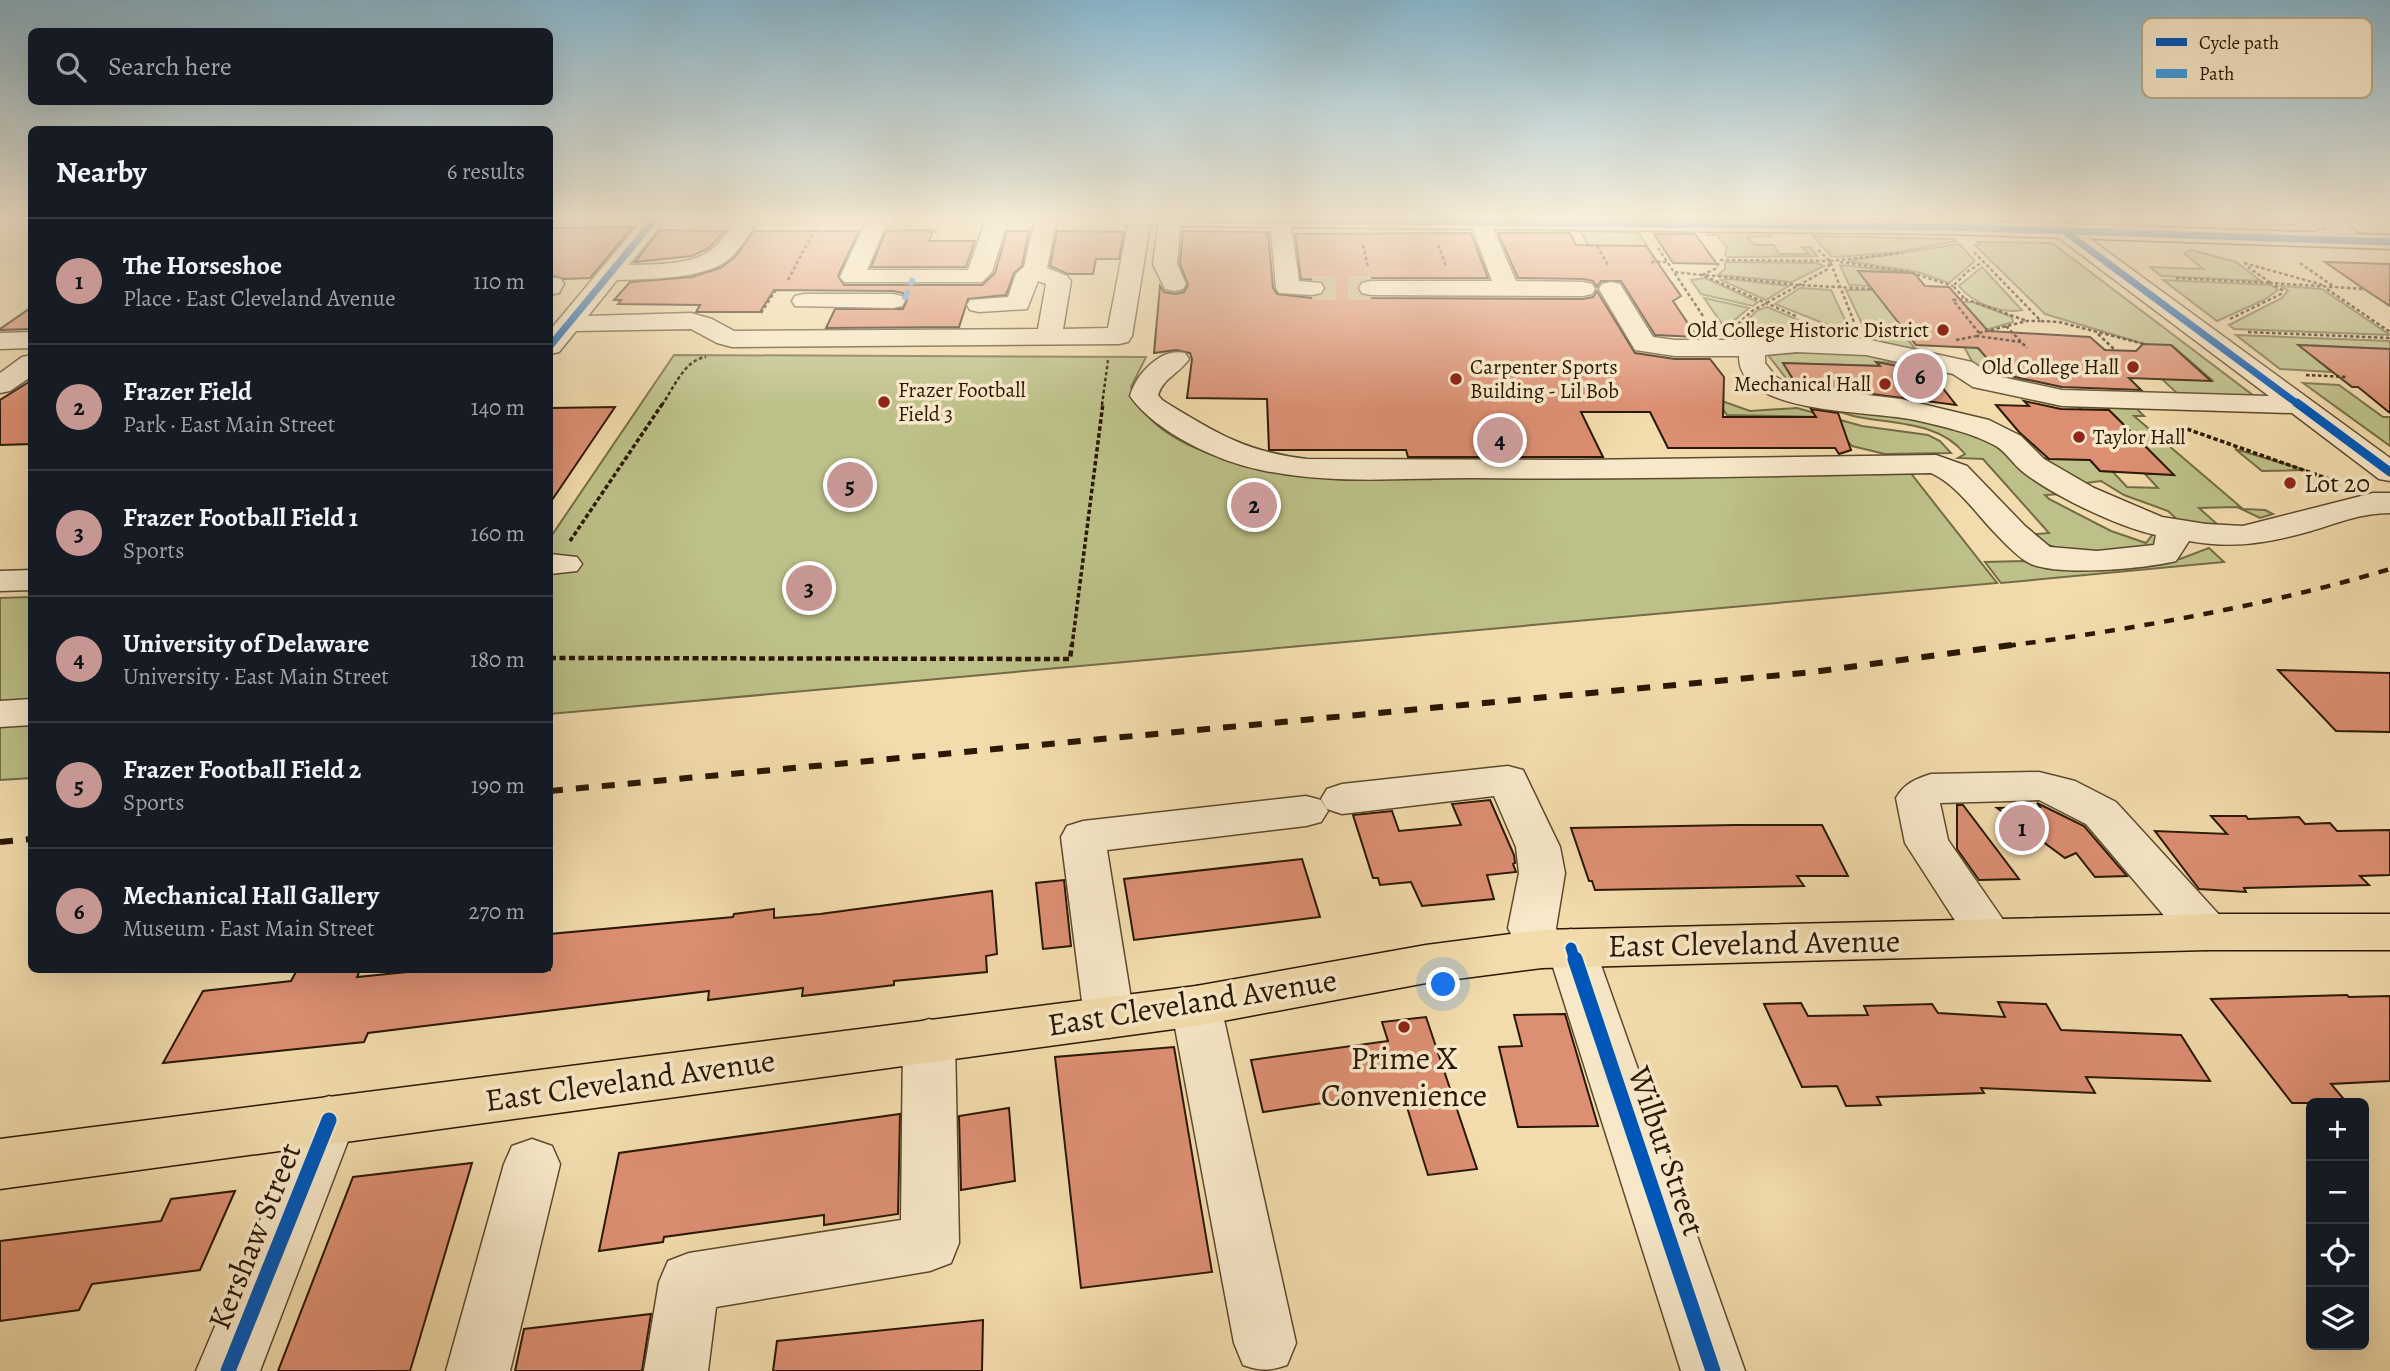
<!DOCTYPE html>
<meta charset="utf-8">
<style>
:root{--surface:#171b24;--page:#20242c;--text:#f1f3f6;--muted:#9ea1a6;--line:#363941;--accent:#c59692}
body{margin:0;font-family:Alegreya,serif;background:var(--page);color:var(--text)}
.controls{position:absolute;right:21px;bottom:21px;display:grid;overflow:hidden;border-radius:10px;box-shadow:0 7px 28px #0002}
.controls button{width:63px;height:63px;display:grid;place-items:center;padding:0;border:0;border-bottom:2px solid var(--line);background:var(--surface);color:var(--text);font:35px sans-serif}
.you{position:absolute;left:1444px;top:985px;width:24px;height:24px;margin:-18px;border:5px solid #fff;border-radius:50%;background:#1a73e8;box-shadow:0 0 0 10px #1a73e833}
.badge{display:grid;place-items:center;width:46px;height:46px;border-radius:50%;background:var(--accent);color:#111;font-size:23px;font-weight:700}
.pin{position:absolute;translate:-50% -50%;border:4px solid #fff;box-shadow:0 2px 7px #0006}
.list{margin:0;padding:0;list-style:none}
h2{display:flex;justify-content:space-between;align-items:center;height:91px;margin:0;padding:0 28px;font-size:30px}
h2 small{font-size:23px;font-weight:400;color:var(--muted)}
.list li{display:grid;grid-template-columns:46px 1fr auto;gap:21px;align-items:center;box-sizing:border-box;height:126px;padding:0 28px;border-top:2px solid var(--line)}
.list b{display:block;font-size:26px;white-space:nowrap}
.list p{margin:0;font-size:23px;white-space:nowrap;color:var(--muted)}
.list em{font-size:23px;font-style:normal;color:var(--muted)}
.icon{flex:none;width:38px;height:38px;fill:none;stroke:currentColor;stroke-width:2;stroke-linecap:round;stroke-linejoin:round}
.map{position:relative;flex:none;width:2390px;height:1371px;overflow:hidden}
.search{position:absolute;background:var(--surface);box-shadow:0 7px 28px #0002;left:28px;top:28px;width:525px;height:77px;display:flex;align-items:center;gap:18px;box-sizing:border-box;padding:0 24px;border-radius:10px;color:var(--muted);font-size:26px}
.panel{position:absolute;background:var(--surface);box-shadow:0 7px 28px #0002;left:28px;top:126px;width:525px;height:847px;border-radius:10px}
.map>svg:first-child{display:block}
.green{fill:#bdc088;stroke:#746c45;stroke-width:2}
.building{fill:#dd8f73;stroke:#2b1802;stroke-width:2}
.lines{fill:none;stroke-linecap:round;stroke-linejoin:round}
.minor-tunnel{stroke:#cab48a;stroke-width:24;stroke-dasharray:24 12;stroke-linecap:butt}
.minor-casing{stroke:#5d492c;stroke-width:3}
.major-casing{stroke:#2b1802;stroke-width:3}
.path-far2{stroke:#2b1802;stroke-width:2.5;stroke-dasharray:3.5 2.5;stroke-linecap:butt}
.path-far1{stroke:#2b1802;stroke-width:3.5;stroke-dasharray:4.5 2.5;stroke-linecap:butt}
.path{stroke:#2b1802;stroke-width:4.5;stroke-dasharray:6 3.5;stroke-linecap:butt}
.minor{fill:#f7e8c9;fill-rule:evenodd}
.major{fill:#f2dbac;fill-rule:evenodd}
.rail-far1{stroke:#2b1802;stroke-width:4.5;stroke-dasharray:10 10;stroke-linecap:butt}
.rail{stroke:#2b1802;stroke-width:6;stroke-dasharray:13 13;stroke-linecap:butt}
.quiet{stroke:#3d9add;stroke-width:5;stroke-dasharray:11 5;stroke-linecap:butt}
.cycleway-far3-casing{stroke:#f7e8c9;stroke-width:10}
.cycleway-far2-casing{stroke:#f7e8c9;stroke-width:12}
.cycleway-far1-casing{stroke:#f7e8c9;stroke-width:16}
.cycleway-casing{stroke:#f7e8c9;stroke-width:19}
.cycleway-far3{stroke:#0057b8;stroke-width:7}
.cycleway-far2{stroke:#0057b8;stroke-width:9}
.cycleway-far1{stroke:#0057b8;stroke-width:11}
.cycleway{stroke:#0057b8;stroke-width:15}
.poi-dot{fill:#8f2418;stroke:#f7e8c9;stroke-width:2.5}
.labels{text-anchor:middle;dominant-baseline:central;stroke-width:7;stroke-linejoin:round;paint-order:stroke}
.far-poi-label{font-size:21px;fill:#2b1802;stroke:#f7e8c9;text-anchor:end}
.poi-label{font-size:26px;fill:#2b1802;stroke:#f7e8c9;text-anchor:start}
.near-street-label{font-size:32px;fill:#2b1802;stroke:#f7e8c9}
.near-poi-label{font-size:32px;fill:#2b1802;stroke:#f7e8c9}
.key{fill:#f7e8c9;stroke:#baaa8d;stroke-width:2}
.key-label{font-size:19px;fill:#2b1802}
</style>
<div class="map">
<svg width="2390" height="1371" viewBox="0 0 2390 1371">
<rect width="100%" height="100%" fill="#f2dbac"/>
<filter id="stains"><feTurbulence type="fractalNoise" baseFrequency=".00286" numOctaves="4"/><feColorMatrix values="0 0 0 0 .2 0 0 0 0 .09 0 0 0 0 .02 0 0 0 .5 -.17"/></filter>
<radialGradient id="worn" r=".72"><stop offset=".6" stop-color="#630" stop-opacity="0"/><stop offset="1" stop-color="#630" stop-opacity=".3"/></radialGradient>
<path class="green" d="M1580 231 1639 233 1655 259 1589 246Z
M1707 232 1769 233 1771 236 1747 237 1754 245H1774L1779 254H1808L1802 247H1810L1817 256 1727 257 1725 255 1727 247 1717 235H1707Z
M1813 236 1953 239 1956 241 1898 252 1837 257 1831 256Z
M1978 242 2052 243 2258 399 2181 397 2162 379 2212 380 2173 346H2151L2045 314 1975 245 1980 244Z
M1959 244 1975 261 1949 283 1918 272 1847 261Z
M2191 250 2236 262 2261 281 2161 276 2150 267 2203 269 2184 253Z
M1725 262 1816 263 1824 266 1792 282 1718 275 1725 269Z
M1840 265 1905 272 1861 271 1869 286 1849 285Z
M1982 267 2019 307 2022 310C2001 314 1972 303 1959 286Z
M1705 278 1758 302 1753 306 1701 294 1691 280Z
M1721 280 1730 279 1789 286 1766 300Z
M2163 280 2271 285 2278 290 2264 300 2217 321Z
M2281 286 2322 289 2390 335 2234 329 2229 325 2282 298 2288 291Z
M1800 288 1831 290 1848 326V333L1775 304Z
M1846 290H1874L1934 325 1895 324 1918 352 1870 341Z
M1704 298 1749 308 1725 328Z
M1960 302H1973L2012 317 2013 322 1985 330Z
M1767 307 1850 341 1733 342 1731 334 1758 310Z
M2236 335 2390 341V349L2306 345 2315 358 2332 372 2280 369Z
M1971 340 2004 375 2057 377 2087 384 1993 378 1973 363 1962 343Z
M1824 351 1861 353 1899 363 1879 362 1881 366 1784 363 1795 383 1789 382 1768 355Z
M674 355 1146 357 1131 387C1144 431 1198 452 1239 463L1909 471 1997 583 550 714V538Z
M2303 383 2339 385 2383 417H2390V446Z
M1722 401 1750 411 1797 408 1862 426 1928 435 1940 441 1951 453 1885 454 1852 446 1824 417 1727 415 1718 402Z
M1816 404 1907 416 1982 436 2062 494 2045 495 2049 499 2111 531 2146 543 2153 534 2158 535 2154 547C2114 551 2063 559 2028 535L2049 533 1983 459 1958 458 1965 454C1940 422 1895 424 1858 417 1844 414 1830 408 1816 404Z
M2078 406 2137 409 2144 416H2134L2243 509 2265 510 2273 514 2260 518 2237 507 2199 508 2217 524 2180 522 2168 511 2124 495 2101 481 2079 484 2042 458 2090 460 2100 471 2113 472 2127 487 2158 488 2145 474H2173L2114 415 2085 414Z
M2235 449 2305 470 2262 471Z
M2209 548 2224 562 2001 583 1985 562 2024 561 2050 567 2124 565 2180 559Z
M31 597V778L0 780V598Z"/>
<path class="building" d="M633 227 590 278 564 279 550 275V228Z
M660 230 705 231H725L709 248 692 256 635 262Z
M933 230 929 241H975L966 267H871L886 231Z
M754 231H859L838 276 844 285H982L995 273 1007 231H1029L1022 266 1014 273 1006 295 968 299 959 327 826 328 835 309H903L907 300 903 293 893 291 774 290 760 312H696L700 305 618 304 621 300H614L630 282 692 277 720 268 735 257Z
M1057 231 1124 232 1119 259H1096L1093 274H1068L1050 266Z
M1183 231 1268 232 1273 288 1277 294 1312 298 1323 294 1326 287 1321 280 1301 279 1295 234 1471 233 1488 278H1371L1360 282 1357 289 1361 296 1371 298 1583 299 1593 297 1597 291 1635 353 1675 359H1710L1724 377 1723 417H1816L1811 409 1838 413 1851 450 1839 454 1835 448H1668L1650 412H1581L1603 457H1408L1406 450H1269L1267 399 1187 398 1192 359 1190 353 1176 350 1154 353 1160 286 1164 292 1175 294 1184 292 1188 285 1180 264Z
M1498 233H1570L1576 245 1646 246 1681 296 1673 301 1697 337 1655 335 1621 281H1601L1597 287 1593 281 1583 279 1518 278Z
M1654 234H1695L1717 264 1673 263Z
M2325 262 2390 264V306L2364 289Z
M1858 271 1914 273 1925 286 1949 287 1988 331 2090 337 2105 350 2136 351 2143 344 2171 345 2211 381 2129 378 2141 390 2062 387 2001 374 1978 348 1916 345Z
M32 307V329L0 330V329Z
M2298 345 2390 349V413L2358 387H2352Z
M1876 362 1930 372 1956 405 1796 384 1783 363 1880 366Z
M32 380V444L0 445V400Z
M2024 401 2061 409 2109 410 2174 475 2100 471 2090 460 2049 459 2019 432 1996 405 2029 406Z
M615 407 550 503V408Z
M2278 670 2390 673V732L2336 731Z
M1490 800 1514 855 1515 863 1513 864 1516 872 1487 875 1494 899 1422 906 1411 882 1380 885 1378 878H1373L1353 815 1392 811 1399 831 1461 825 1452 804Z
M2037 803 2084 826 2127 876 2095 877 2076 853 2065 858 1997 808 2040 807Z
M1957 805H1963L2019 879 1979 880 1957 849Z
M2211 816H2246L2248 819 2299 817 2305 824 2330 823 2337 831 2390 830V875L2360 876 2369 885 2244 888 2246 892 2199 889 2155 831 2227 834Z
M1735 825H1822L1848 876H1797L1804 886 1595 890 1592 881H1589L1571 828Z
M1302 859 1320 917 1134 940 1124 879Z
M1064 880 1071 946 1043 949 1036 883Z
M992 891 997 954 986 956 987 972 894 981V985L802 996 803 988 708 1000 709 991 368 1033 364 1042 163 1063 203 991 291 981 297 970H360L357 977 427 970H550V934L733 917 734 914 774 909V918L820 914Z
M2347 995 2349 997 2390 996V1081L2331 1084 2347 1103H2292L2211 999Z
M1998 1002 2046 1004 2061 1030 2181 1035 2210 1081 2086 1077 2095 1093 1981 1088 1984 1093 1877 1097 1881 1105 1846 1106 1837 1086 1802 1087 1764 1004 1801 1003 1808 1016 1868 1015 1864 1006 1932 1004 1938 1013 2005 1017Z
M1565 1014 1598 1126 1518 1127 1499 1047 1522 1046 1514 1015Z
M1426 1017 1477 1169 1428 1175 1402 1091 1263 1112 1251 1060 1388 1041 1382 1022Z
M1174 1047 1212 1272 1081 1288 1055 1057Z
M1009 1108 1015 1181 961 1190 959 1116Z
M900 1114 898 1214 824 1225V1215L664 1237 663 1242 599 1251 619 1153Z
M472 1163 410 1371H278L353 1177Z
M235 1191 200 1270 92 1284 79 1310 0 1321V1241L161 1221 171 1199Z
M651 1314 642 1371H515L524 1329Z
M983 1320 982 1371H773L777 1341Z"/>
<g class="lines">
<path class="minor-tunnel" d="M1312 288H1371"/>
<defs>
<path id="minor" d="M643 219H666L629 265C654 264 690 266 711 250 722 242 729 230 736 219H759C750 232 741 249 729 259 706 279 647 279 617 280L588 316 691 313 712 319 734 331 1038 329 1046 284 1038 281 1027 309 979 312 970 310 967 305 970 300 1008 297 1016 274 1024 267 1035 219H1057L1047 268 1067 276 1071 281 1063 329 1108 328 1129 219H1151L1132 336 1128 342 1119 344 732 347 717 343 691 329 576 331 559 352 550 354V330Z
M871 219H898L884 230 867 270H968L986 219H1008L992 272 982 282H844L840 277 864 226Z
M1159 219H1181L1177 264 1186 284 1183 289 1174 291 1165 289 1153 264Z
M1270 219H1290L1299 281 1321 283 1324 288 1321 293 1312 295 1279 293 1276 288Z
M1469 219H1489L1516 281 1583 282 1592 284 1595 289 1592 294 1583 296 1371 295 1362 293 1359 288 1362 283 1371 281H1492Z
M2265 219H2301L2298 224H2268Z
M2318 219H2343L2356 232 2353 237C2337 241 2318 248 2302 244L2299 239 2302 234 2328 229Z
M2063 223 2071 225 2390 458V481L2379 479 2292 413 2062 406 1973 387 1953 374 1866 355 1796 352 1765 355V363L1776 377 1792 386 1901 399 1989 420 2021 436 2044 459 2094 488 2162 517 2206 524 2243 526 2373 493H2390V513C2361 513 2338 523 2311 531 2268 543 2234 549 2189 541L2176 561C2143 569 2061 576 2031 564 2018 558 2004 542 1994 532 1975 512 1957 485 1931 473 1778 476 1625 480 1471 478 1401 478 1330 485 1261 470 1219 462 1155 432 1130 396 1136 374 1161 347 1185 353L1189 359C1180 373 1163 378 1158 395L1162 400C1214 432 1245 452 1307 459L1579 460 1936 455 1967 466 2025 526 2050 547 2097 551 2154 545 2156 535C2118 527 2054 496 2023 472 2013 464 2006 452 1996 446 1970 432 1944 427 1915 420 1874 410 1738 416 1739 356H1675L1635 350 1599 289 1602 284 1611 282 1620 284 1653 337 1675 340H1752L1796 336 1866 339 1972 362 1992 375 2062 390 2269 396 2055 235 2052 230 2055 225Z
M550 277 561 279 564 284 559 293 550 295Z
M804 294H893L902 296 905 301 902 306 893 308 795 306 792 301 795 296Z
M32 332V348L0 349V333Z
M32 355V376L10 391 0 393V373L22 357Z
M550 554 577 557 582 564 577 571 550 574Z
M32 570V590L0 591V571Z
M32 699V725L0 727V701Z
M1508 766 1523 770 1560 847 1565 873 1556 928 1558 933 1571 929 1588 935 1595 948 1745 1371H1681L1552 964 1542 968 1525 962 1508 928 1519 873 1516 847 1494 796 1342 814 1327 809 1321 799 1327 789 1342 784Z
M2039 772 2075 781 2116 802 2223 919 2230 932 2223 945 2206 950 2189 945 2086 824 2039 800 1940 803 1948 840 2015 937 2008 950 1991 955 1974 950 1905 843 1896 798C1904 784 1915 779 1931 774Z
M1306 796 1321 800 1328 811 1321 822 1306 826 1107 850 1134 1017 1127 1032 1109 1038 1091 1032 1084 1017 1061 837 1067 826 1083 821Z
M1196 986 1214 992 1221 1006 1296 1343 1287 1365C1270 1371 1260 1371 1243 1365L1234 1343 1171 1006 1178 992Z
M929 1019 947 1025 955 1040 959 1243 951 1263 930 1271 716 1307 708 1371H644L659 1282 668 1261 689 1253 901 1220 903 1040 911 1025Z
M329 1096 348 1103 356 1120 260 1371H196L310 1103Z
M532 1139 552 1146 560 1164 510 1371H446L504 1164 512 1146Z"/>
<path id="major" d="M1173 219 1949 220 2390 235V249L1949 234 1184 226 1176 224Z
M2206 914H2390V950H2206L1542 968 1426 983 1196 1026 0 1189V1139L1196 986 1426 945 1542 930Z"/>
</defs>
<use href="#minor" class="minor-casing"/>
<use href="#major" class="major-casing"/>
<path class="path-far2" d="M910 230 938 232
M1363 245 1368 267
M1438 245 1446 266
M1597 246 1608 265
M1658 248 1707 322
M1818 250 1830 261 1854 322
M1974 252 2041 321 2059 322 2144 344
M1651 262H1667
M1840 262 1909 272 1953 286
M2244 263 2323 285
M2300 263 2333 286
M1675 272 1702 275 1798 317
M1702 275 1715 269 1721 260 1831 261
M1706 275 1798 285 1873 289
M2176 278 2271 283 2248 267
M788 280 817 225
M2327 289 2390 332
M1964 298 1953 286 1967 272 1984 261
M761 313 777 288
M2230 319 2281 294 2282 290 2271 283 2364 289
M1738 324 1752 311 1828 269 1830 261 1903 253
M2006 326 2027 348
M2248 332 2390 338
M1979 333 1953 300 1965 299 2027 321
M2098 334 2115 350
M1956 340 1977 336
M2021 342 1977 336 1979 333 2027 321H2040
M2306 375 2348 377
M662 405C673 389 685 359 706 357
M1102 405 1108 360"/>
<path class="path-far1" d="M2187 429 2340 483
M570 541 663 403
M1072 646 1103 403"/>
<path class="path" d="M550 658 1070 659 1072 644"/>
<use href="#minor" class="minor"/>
<use href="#major" class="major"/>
<path class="rail-far1" d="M2006 646C2134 629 2266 606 2390 569"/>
<path class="rail" d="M550 791 1813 672 2019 644
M0 842 32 839"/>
<path class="quiet" d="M904 300 913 278"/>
<defs>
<path id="cycleway-far3" d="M1184 219 1949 227 2390 242
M2063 230 2299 405
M550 346 655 219"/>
<path id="cycleway-far2" d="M2297 403 2390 472"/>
<path id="cycleway-far1" d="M1571 948 1575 961"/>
<path id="cycleway" d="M1575 959 1713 1371
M228 1371 329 1120"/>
</defs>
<use href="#cycleway-far3" class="cycleway-far3-casing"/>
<use href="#cycleway-far2" class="cycleway-far2-casing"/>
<use href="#cycleway-far1" class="cycleway-far1-casing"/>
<use href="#cycleway" class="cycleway-casing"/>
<use href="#cycleway-far3" class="cycleway-far3"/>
<use href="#cycleway-far2" class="cycleway-far2"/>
<use href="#cycleway-far1" class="cycleway-far1"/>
<use href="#cycleway" class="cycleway"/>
</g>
<linearGradient id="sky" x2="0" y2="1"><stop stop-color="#89b7ce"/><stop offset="0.53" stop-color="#f9efda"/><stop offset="1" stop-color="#f9efda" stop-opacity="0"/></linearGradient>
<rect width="2390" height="411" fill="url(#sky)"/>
<g class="poi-dot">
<circle cx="1943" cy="330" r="7"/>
<circle cx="2133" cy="367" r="7"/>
<circle cx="1456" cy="379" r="7"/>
<circle cx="1885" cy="384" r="7"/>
<circle cx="884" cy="402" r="7"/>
<circle cx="2079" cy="437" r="7"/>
<circle cx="2290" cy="483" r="7"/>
<circle cx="1404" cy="1027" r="7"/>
</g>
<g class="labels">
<g class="far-poi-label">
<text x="1929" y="330">Old College Historic District</text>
<text x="1470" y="367" text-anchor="start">Carpenter Sports<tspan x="1470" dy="24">Building - Lil Bob</tspan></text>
<text x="2119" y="367">Old College Hall</text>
<text x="1871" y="384">Mechanical Hall</text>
<text x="898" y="390" text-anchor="start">Frazer Football<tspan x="898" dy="24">Field 3</tspan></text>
<text x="2093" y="437" text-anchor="start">Taylor Hall</text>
</g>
<g class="poi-label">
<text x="2304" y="483">Lot 20</text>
</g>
<g class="near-street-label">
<text transform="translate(1754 943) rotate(-1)">East Cleveland Avenue</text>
<text transform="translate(1192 1002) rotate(-9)">East Cleveland Avenue</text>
<text transform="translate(630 1080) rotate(-8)">East Cleveland Avenue</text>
<text transform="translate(1667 1151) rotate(71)">Wilbur Street</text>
<text transform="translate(254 1236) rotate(-68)">Kershaw Street</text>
</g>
<g class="near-poi-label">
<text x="1404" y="1058">Prime X<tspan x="1404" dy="37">Convenience</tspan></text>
</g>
</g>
<rect x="2142" y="18" width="230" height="80" rx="10" class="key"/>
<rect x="2156" y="38" width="31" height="8" fill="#0057b8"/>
<rect x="2156" y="69" width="31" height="9" fill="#3d9add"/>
<g class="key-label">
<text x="2199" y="49">Cycle path</text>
<text x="2199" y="80">Path</text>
</g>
<rect width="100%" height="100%" filter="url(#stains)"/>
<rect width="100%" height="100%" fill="url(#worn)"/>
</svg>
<div class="controls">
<button>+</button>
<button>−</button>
<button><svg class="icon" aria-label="locate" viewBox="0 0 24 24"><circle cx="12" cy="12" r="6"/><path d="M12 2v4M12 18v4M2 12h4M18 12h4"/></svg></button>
<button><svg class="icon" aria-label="layers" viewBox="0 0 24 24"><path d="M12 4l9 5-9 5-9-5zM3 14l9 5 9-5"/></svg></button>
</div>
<div class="you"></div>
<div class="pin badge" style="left:2022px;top:828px">1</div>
<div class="pin badge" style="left:1254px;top:505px">2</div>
<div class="pin badge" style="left:809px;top:588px">3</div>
<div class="pin badge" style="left:1500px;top:440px">4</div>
<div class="pin badge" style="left:850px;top:485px">5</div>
<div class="pin badge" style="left:1920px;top:376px">6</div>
<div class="search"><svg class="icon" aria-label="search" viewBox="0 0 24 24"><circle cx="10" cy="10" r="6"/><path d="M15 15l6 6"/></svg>Search here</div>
<section class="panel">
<h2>Nearby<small>6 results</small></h2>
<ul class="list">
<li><span class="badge">1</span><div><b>The Horseshoe</b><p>Place · East Cleveland Avenue</p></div><em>110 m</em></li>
<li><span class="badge">2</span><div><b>Frazer Field</b><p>Park · East Main Street</p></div><em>140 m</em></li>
<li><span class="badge">3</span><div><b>Frazer Football Field 1</b><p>Sports</p></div><em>160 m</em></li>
<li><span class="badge">4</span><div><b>University of Delaware</b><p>University · East Main Street</p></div><em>180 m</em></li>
<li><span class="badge">5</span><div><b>Frazer Football Field 2</b><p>Sports</p></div><em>190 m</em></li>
<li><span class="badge">6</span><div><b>Mechanical Hall Gallery</b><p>Museum · East Main Street</p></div><em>270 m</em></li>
</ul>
</section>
</div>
